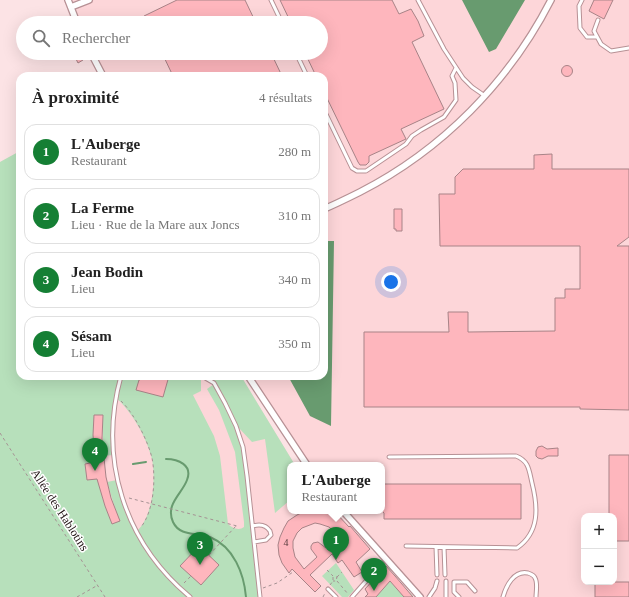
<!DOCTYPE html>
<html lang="fr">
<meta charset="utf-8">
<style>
:root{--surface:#fff;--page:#f2f2f2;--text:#222;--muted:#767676;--line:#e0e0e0;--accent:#157f34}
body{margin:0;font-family:"Times New Roman",serif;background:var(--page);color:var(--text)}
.controls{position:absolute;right:12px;bottom:12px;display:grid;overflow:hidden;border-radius:8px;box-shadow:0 4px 16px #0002}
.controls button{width:36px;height:36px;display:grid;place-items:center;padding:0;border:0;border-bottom:1px solid var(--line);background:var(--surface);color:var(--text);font:20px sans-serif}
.you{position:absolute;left:391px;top:282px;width:14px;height:14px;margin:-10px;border:3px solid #fff;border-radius:50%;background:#1a73e8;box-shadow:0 0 0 6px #1a73e833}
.badge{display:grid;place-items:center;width:26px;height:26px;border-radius:50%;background:var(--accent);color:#fff;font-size:13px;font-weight:700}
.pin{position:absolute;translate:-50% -33px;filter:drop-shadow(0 1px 2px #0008)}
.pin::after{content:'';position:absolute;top:21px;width:14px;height:12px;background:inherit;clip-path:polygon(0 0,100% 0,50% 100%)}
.popup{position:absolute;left:287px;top:462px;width:98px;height:52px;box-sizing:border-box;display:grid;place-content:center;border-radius:8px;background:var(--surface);filter:drop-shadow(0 1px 3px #0005);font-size:13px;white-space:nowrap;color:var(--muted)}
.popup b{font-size:15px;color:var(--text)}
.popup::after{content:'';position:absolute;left:50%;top:100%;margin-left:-8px;border:8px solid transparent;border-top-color:var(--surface)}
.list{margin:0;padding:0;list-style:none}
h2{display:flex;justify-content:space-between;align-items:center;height:52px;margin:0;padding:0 16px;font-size:17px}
h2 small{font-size:13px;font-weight:400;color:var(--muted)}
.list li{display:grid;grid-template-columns:26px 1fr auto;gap:12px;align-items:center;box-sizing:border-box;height:56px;margin:0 8px 8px;padding:0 8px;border:1px solid var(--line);border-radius:12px}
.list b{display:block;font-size:15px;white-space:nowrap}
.list p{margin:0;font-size:13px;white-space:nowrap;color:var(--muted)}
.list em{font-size:13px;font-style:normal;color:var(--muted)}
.icon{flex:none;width:22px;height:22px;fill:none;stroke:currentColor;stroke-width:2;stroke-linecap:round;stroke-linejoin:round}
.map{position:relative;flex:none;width:629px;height:597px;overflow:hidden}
.search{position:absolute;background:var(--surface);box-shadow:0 4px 16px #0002;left:16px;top:16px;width:312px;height:44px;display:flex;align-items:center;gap:10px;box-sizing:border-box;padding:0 14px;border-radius:22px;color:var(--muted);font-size:15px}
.panel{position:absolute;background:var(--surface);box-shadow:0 4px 16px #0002;left:16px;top:72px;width:312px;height:308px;border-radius:12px}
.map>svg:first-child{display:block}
.built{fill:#fdd6d9;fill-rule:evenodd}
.green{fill:#b7e0bb;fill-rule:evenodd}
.water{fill:#689b6f}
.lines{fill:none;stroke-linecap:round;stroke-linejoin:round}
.stream{stroke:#689b6f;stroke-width:2}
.building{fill:#feb6bd;stroke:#a88387;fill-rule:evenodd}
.lane-casing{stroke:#b79195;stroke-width:5}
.street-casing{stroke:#b79195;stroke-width:8}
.path{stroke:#a59193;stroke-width:1;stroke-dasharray:3 3;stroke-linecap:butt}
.lane{stroke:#fff;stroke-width:3}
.street{stroke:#fff;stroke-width:5.5}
.labels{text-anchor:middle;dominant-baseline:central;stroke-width:3;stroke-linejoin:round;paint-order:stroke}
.number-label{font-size:10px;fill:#583c3e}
.street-label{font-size:12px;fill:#201314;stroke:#fff}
</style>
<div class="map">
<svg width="629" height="597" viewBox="0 0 629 597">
<rect width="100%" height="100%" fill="#fce3e5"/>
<path class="built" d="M69 0H629V597H420L343 511H382V465H307L248 376H324V76H103L91 53H321V23H77ZM584 516H614V582H584Z
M20 151V376H241L295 465H290V511H334L350 526 413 597H0V162Z"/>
<path class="green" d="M20 151V376H201V391L193 395 214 436 220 456 228 524C232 528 239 531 244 527V522L235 452 219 410 207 389 214 384 202 376H241L295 465H290V500L275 513 265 439 252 442 237 426 243 447 260 597H0V162ZM116 398C132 411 147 439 152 459 156 480 153 516 137 531L117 480 107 482 119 521 112 524 103 500 99 478 87 480 85 464 96 462 94 440V415H103V456L113 455Z
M336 563 354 590 348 597H342L322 576Z
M390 581 404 596 409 592 413 596 412 597H376Z"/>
<path class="water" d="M462 0H525L496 49 489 52Z
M324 241H334L331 426 310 416 288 376H324Z"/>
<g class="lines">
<path class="stream" d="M166 459C178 459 193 465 187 480 182 494 165 504 173 522 180 537 197 532 210 537 234 547 244 574 246 597
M133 464 146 462"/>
</g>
<path class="building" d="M177 0H245L256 23H148L144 16Z
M280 0H392L399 14 411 9 418 21 424 36 412 42 444 109 401 129 406 139 369 156V162L366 165H360L358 162 324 92V76H316L305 53H321V23H291Z
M594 0H613L604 19 589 11Z
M73 53H79L83 60 78 63Z
M162 53H271L282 76H173Z
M561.5 71a5.5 5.5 0 1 1 11 0a5.5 5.5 0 1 1-11 0Z
M552 154V169H629V237L617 246H629V410L580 409V407H364V332H449L448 312H468V332L555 331V298H565V289H580V246H440L439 194H455V177L463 169H534V155Z
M394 209H402V231H396V229H394Z
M143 376H169L163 397 136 390 139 380 142 379Z
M94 415H103L102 439 106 477 111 498 120 521 112 524 105 506 97 479 87 480 85 464 95 462 93 435Z
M542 446 547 449 558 448V456H548L542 459 538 458 536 456V451L538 447Z
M609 455H629V541H614V516H609Z
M384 484H521V519H384V513L382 511V488H384Z
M305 511H327L335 514 336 513 349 527 350 526 370 549 356 562 362 572 354 577 342 560 338 563 332 554 310 575 321 586 315 592 292 569 289 573 282 563 279 555 278 545 280 537 284 528 288 521 297 515ZM315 523 320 524 329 527 339 536 326 548 318 542 313 543 311 546V549L317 557 304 569 295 557 293 548V541L297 533 302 528Z
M199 546 219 565 201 585 180 566Z
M386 566 395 576 413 597H404L390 581 376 597H365L368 594 365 589Z
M595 582H629V597H595Z"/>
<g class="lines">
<defs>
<path id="lane" d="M271 0 282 23
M418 0 444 49 463 78 472 87 485 96
M582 0 579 6 580 28 587 37H597
M598 20 594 31 601 44 611 51 629 48
M296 53 307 76
M324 110 352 168 357 171H366L406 144 412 136 421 130 444 117 456 100 455 83 452 76 456 68
M121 376C98 459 124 542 190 597
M138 376 140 377
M202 376 214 383 225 403 236 426 243 447 247 476 260 597
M389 457 516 456C529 461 529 470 532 483 538 507 540 532 517 548L406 546
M253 526C260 524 266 525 270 531L271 535 266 540 254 542
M436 547 437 575
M444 547 445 575
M446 581V597
M328 589 336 597
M352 597 367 580
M429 597 435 588 437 581
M459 597 454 592V582H467L475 591
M503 597C506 586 514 570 528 573 531 574 534 575 535 578 538 583 536 592 536 597"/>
<path id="street" d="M68 0 77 23
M71 7 89 0
M91 53 103 76
M324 209C336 204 348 198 360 192 442 150 509 82 551 0
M248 376 307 465
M343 511 420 597"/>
</defs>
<use href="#lane" class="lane-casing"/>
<use href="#street" class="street-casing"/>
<path class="path" d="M121 401C134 413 148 441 152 458 156 478 154 511 141 527
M0 433 105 597
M129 498 237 526
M209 555 236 526
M327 570 333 576
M337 577 342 572
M337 581 348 594
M184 583 191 576
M330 585 333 581V577H337L336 581H333
M263 588 277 583 293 572
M77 597 98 585
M323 597 325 593"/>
<use href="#lane" class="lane"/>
<use href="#street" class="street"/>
</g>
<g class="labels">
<g class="number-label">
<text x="286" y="542">4</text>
</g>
<g class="street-label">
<text transform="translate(60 510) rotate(57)">Allée des Hablotins</text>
</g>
</g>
</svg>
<div class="controls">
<button>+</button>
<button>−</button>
</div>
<div class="you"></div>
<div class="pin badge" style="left:336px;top:560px">1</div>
<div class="popup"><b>L'Auberge</b>Restaurant</div>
<div class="pin badge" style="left:374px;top:591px">2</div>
<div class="pin badge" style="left:200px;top:565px">3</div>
<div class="pin badge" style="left:95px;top:471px">4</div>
<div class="search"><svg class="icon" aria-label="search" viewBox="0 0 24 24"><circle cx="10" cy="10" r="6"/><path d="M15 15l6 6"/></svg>Rechercher</div>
<section class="panel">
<h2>À proximité<small>4 résultats</small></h2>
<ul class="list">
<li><span class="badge">1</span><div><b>L'Auberge</b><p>Restaurant</p></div><em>280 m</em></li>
<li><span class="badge">2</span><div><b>La Ferme</b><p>Lieu · Rue de la Mare aux Joncs</p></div><em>310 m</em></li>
<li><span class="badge">3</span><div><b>Jean Bodin</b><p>Lieu</p></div><em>340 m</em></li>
<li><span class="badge">4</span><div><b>Sésam</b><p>Lieu</p></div><em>350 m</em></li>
</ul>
</section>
</div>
